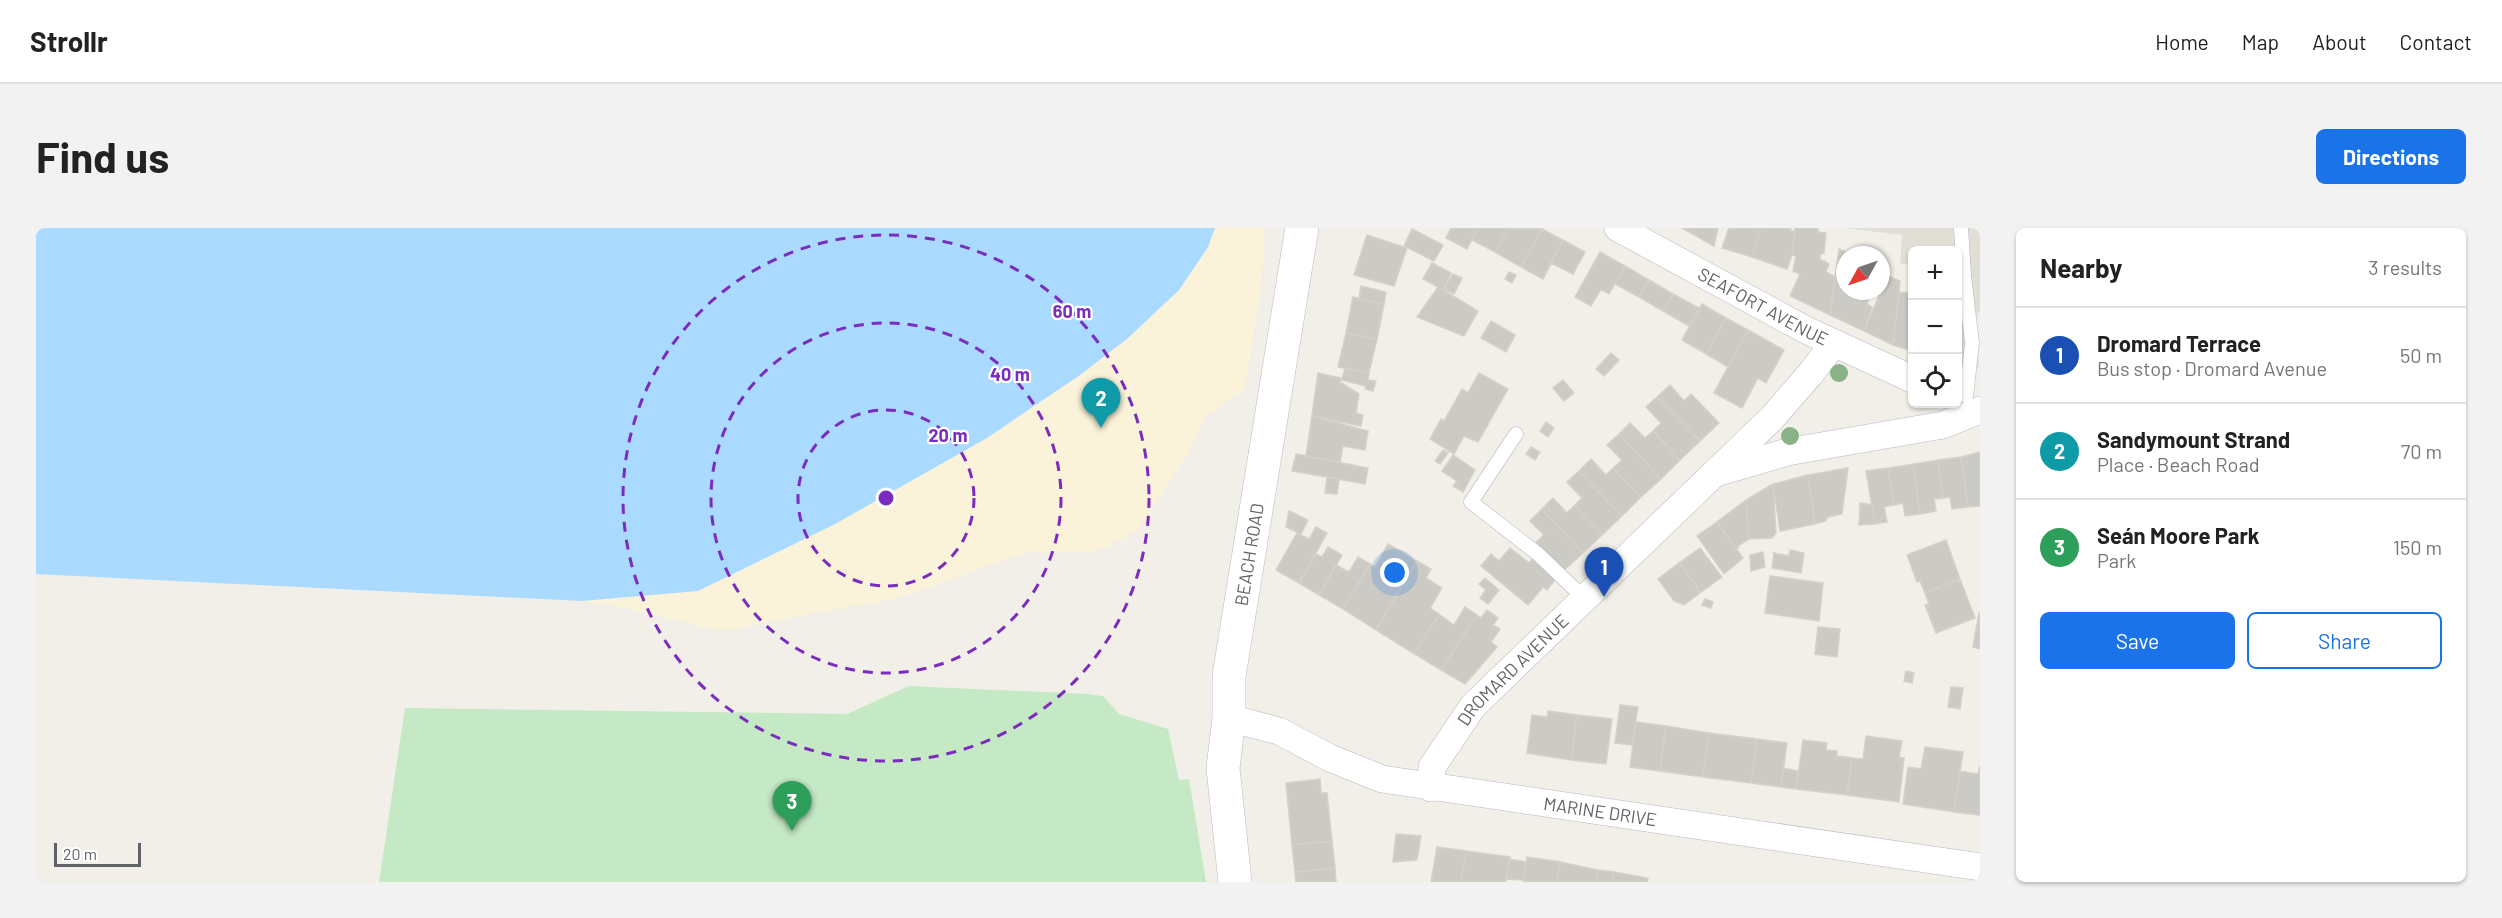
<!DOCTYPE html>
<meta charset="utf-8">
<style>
:root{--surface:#fff;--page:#f2f2f2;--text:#222;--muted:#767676;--line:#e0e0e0;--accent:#1a73e8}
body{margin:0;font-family:Barlow,sans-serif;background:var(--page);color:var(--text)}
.controls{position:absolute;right:18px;top:18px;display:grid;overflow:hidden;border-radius:9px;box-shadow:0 2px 4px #0004}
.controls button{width:54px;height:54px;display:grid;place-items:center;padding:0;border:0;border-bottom:2px solid var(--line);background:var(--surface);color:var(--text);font:30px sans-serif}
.compass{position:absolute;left:1800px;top:18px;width:54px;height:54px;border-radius:50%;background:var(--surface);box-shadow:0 2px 4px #0004;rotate:230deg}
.scale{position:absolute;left:18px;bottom:15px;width:87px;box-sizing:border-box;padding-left:6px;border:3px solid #5f6368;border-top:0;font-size:16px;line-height:21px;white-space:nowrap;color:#5f6368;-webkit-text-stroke:4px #fff;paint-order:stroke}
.you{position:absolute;left:1359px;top:345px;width:21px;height:21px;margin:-15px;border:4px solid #fff;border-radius:50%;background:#1a73e8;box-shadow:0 0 0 9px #1a73e833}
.badge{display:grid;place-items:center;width:39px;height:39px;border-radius:50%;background:var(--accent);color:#fff;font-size:20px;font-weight:700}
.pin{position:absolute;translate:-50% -50px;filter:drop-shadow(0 2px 3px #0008)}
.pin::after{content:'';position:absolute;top:32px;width:21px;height:18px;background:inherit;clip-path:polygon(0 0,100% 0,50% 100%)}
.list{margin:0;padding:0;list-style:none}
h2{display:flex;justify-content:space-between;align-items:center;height:78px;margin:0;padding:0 24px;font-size:26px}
h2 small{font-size:20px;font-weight:400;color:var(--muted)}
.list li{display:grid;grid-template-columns:39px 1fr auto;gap:18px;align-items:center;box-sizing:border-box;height:96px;padding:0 24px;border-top:2px solid var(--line)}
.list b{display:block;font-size:22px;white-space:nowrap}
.list p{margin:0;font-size:20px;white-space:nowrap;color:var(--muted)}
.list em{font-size:20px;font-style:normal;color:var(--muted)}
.actions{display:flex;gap:12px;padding:18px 24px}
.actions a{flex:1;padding:14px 0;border:2px solid var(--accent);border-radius:9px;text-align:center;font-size:21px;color:var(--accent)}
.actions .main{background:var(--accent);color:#fff}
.icon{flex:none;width:33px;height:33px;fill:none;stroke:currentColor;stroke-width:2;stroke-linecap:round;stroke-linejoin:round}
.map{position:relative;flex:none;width:1944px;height:654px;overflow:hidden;border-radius:9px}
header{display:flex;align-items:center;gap:36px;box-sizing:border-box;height:84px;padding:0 30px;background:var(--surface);border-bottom:2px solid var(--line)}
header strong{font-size:28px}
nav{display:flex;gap:33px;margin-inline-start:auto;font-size:21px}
.intro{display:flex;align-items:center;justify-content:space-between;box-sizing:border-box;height:144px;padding:0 36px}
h1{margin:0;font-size:42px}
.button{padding:15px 27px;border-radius:9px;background:var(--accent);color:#fff;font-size:21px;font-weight:700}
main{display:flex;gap:36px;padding:0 36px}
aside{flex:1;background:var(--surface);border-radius:9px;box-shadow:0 2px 4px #0004}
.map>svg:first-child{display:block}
.education{fill:#e1ded6}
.green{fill:#c5e8c5}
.sand{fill:#fbf3d9}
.water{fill:#aadaff}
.building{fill:#cccac5;stroke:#d6d1c6;stroke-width:1.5}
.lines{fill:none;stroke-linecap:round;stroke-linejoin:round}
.service-casing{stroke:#b5b8bc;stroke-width:15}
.minor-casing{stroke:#b5b8bc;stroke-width:28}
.secondary-casing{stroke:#b6babf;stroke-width:34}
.service{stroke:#fff;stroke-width:14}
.minor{stroke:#fff;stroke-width:27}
.secondary{stroke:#fff;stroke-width:33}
.tree{fill:#89b387}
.ring{fill:none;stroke:#7b2cbf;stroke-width:3;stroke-dasharray:10 8}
.labels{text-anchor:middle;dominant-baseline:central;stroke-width:4.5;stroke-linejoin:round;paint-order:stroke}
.street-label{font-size:18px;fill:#5f6368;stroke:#fff}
.centre{fill:#7b2cbf;stroke:#fff;stroke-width:3}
.ring-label{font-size:18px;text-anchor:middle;font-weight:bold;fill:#7b2cbf;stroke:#fff;stroke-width:4.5;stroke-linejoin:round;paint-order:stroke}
</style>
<header>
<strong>Strollr</strong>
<nav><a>Home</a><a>Map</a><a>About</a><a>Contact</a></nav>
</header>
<div class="intro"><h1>Find us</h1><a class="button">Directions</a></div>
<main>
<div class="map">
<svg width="1944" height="654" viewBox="0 0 1944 654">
<rect width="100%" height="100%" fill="#f1efe8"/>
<path class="education" d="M1810 0H1944V82L1939 90 1943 140 1922 134V22H1876V36H1864L1866 7Z"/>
<path class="green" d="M873 458 1051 466 1067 468 1083 486 1132 501 1143 552 1153 551 1170 654H343L369 480 811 486Z"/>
<path class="sand" d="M1179 0H1228L1226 51 1209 160 1169 189 1154 222 1103 301 1073 318 1053 324 996 323 861 370 685 403 571 376 546 373 662 363 799 296 951 210 1044 147 1092 110 1143 62 1172 19Z"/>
<path class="water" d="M0 0H1179L1172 19 1143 62 1092 110 1044 147 951 210 799 296 662 363 546 373 0 346Z"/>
<path class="building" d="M1415 0H1442L1431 21 1410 10Z
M1442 0H1472L1459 24 1436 12Z
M1472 0 1506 1 1485 39 1459 24Z
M1646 0H1682L1678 18Z
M1693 0H1725L1716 29 1686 20Z
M1725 0H1755L1754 2 1758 4 1756 27 1751 41 1716 29Z
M1759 0H1782V4L1790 5 1788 25 1784 26V31L1793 36 1790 44 1799 49 1794 87 1754 68 1764 46 1757 43 1760 28 1756 27Z
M1376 1 1407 17 1398 33 1368 18Z
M1506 1 1527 12 1507 51 1485 39Z
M1331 7 1371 20 1358 58 1318 47Z
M1527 12 1549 24 1537 46 1515 35Z
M1803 21 1817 27H1809V63H1836L1831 76 1836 79 1828 103 1794 87Z
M1564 24 1589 38 1573 66 1565 61 1555 78 1539 69Z
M1396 35 1415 45 1407 62 1387 51Z
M1589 38 1613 52 1603 69 1579 56Z
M1473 44 1480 47 1476 55 1469 51Z
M1417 46 1426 50 1418 66 1408 61Z
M1848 46 1864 53 1857 117 1828 103 1845 63Z
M1613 52 1637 66 1627 83 1603 69Z
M1325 58 1350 64 1348 76 1323 71Z
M1402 59 1442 83 1428 108 1381 89Z
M1863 64 1876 65V123L1857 117Z
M1637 66 1663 80 1653 98 1627 83Z
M1317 69 1348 76 1341 111 1310 105Z
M1666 76 1690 90 1670 126 1646 112Z
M1690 90 1712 102 1692 139 1670 126Z
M1455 93 1479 107 1470 124 1445 110Z
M1712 102 1748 122 1730 155 1722 150 1706 180 1678 165Z
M1310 105 1341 111 1333 145 1302 139Z
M1575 125 1583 132 1568 148 1560 141Z
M1309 140 1333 145 1332 152 1340 153 1337 163 1329 161 1330 158 1306 152Z
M1282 145 1305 150 1304 154 1323 166 1320 185 1327 187 1325 198 1276 188Z
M1443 145 1472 161 1442 214 1428 208 1418 226 1394 211 1405 191 1408 193 1426 161 1432 165Z
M1527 152 1538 165 1528 173 1517 160Z
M1634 157 1648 173 1655 166 1683 195 1664 213 1621 169Z
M1621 169 1664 213 1644 232 1617 203 1625 195 1610 179Z
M1276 188 1332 203 1329 222 1307 218 1304 234 1270 228Z
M1510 194 1518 200 1512 209 1504 203Z
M1594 195 1609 210 1617 203 1644 232 1625 251 1583 206Z
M1583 206 1625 251 1605 269 1577 240 1586 232 1571 217Z
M1495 219 1504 224 1499 232 1490 226Z
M1407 222 1412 225 1404 236 1399 233Z
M1944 224V278L1932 279 1925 229Z
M1260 226 1332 240 1329 256 1256 243Z
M1417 227 1439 242 1427 264 1417 258 1421 253 1406 243Z
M1925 229 1932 279 1916 281 1914 269 1907 270 1902 232Z
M1555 231 1570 247 1577 240 1605 269 1586 288 1543 243Z
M1902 232 1907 270 1898 271 1900 283 1884 286 1877 236Z
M1877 236 1884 286 1869 288 1867 275 1858 277 1852 240Z
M1812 240 1806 286 1792 289 1789 293 1779 296 1772 247Z
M1852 240 1858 277 1848 279 1851 294 1839 296 1830 243Z
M1543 243 1586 288 1566 307 1539 277 1546 270 1531 254Z
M1772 247 1779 296 1744 303 1737 256Z
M1291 249 1303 251 1301 266 1289 265Z
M1737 256 1740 305 1736 310 1713 311 1710 272Z
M1517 270 1531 285 1539 277 1566 307 1547 325 1506 281Z
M1710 272 1713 311 1703 317 1701 322 1681 294Z
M1824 275 1836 277 1839 296 1823 297Z
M1506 281 1547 325 1527 343 1500 314 1508 307 1494 293Z
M1253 283 1272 292 1265 306 1250 299Z
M1681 294 1707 330 1688 346 1661 308Z
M1280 299 1291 305 1263 355 1240 342 1261 305 1273 311Z
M1910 312 1924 351 1889 365 1884 353 1881 354 1871 327Z
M1352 316 1381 333 1340 402 1307 381 1334 336 1339 339Z
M1292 319 1306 327 1283 367 1263 355 1280 326 1286 329Z
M1474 320 1493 335 1497 330 1521 349 1511 362 1507 359 1492 377 1445 338 1455 326 1463 333Z
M1664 320 1686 349 1665 364 1643 335Z
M1754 322 1768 325 1765 345 1736 340 1738 325 1753 328Z
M1727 324 1729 339 1715 343 1714 327Z
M1322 329 1334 336 1307 381 1283 367 1300 337 1313 344Z
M1381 333 1395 341 1390 350 1406 360 1394 380 1404 387 1377 425 1340 402Z
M1643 335 1665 364 1648 377 1638 373 1622 351Z
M1734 348 1787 355 1783 393 1729 385Z
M1449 350 1463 362 1452 376 1444 370 1450 362 1443 356Z
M1924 351 1939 390 1900 405 1889 377 1893 376 1889 365Z
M1669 371 1677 374 1675 380 1666 377Z
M1429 379 1441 387 1405 442 1377 425 1404 387 1418 397Z
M1451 382 1462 390 1457 397 1464 401 1455 414 1461 419 1429 456 1405 442 1441 387 1445 390Z
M1943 385H1944V421L1937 419Z
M1782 399 1804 401 1801 429 1779 426Z
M1870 443 1878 445 1876 455 1868 453Z
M1915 459 1927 460 1924 481 1912 479Z
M1584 477 1602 479 1596 517 1579 515Z
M1512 483 1541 487 1535 532 1491 525 1496 487 1511 489Z
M1541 487 1576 491 1570 536 1535 532Z
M1600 494 1630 498 1624 543 1594 539Z
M1630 498 1673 505 1667 549 1624 543Z
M1673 505 1721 511 1715 555 1667 549Z
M1830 508 1866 513 1863 529 1868 530 1863 574 1811 567 1816 530 1827 531Z
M1721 511 1751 515 1745 559 1715 555Z
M1767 512 1791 515 1790 522 1801 523V528L1816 530 1811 567 1760 561Z
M1889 519 1927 524 1918 584 1867 576 1872 539 1885 541Z
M1944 538V587L1918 584 1924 543 1942 546Z
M1747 540 1762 543 1760 561 1745 559Z
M1284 551 1285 565H1291L1296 613 1256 617 1250 555Z
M1360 606 1385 608 1381 632 1357 634Z
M1296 613 1299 640 1259 644 1256 617Z
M1401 619 1430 623 1425 654H1395Z
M1430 623 1474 629 1470 654H1425Z
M1491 629 1524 634 1521 654H1487Z
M1473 631 1490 634 1487 652 1471 651Z
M1524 634 1562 642 1560 654H1521Z
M1299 640 1300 654H1260L1259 644Z
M1562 642 1578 644 1576 654H1560Z
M1578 644 1612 650 1611 654H1576Z"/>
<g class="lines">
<defs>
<path id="service" d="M1925 0 1928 48 1936 115 1930 168
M1480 206 1435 274 1502 326 1549 371"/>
<g id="minor">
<path id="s1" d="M1582 0 1770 102 1876 151"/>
<path d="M1683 244 1751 224 1907 197 1944 182"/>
<path id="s2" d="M1193 490 1243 503 1294 530 1346 551 1944 639"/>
<path id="s3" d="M1395 560 1396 539 1437 478 1736 190 1775 145 1798 115"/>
</g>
<g id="secondary">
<path id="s4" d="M1199 654 1187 540 1193 490V448L1266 0"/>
</g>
</defs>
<use href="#service" class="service-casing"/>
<use href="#minor" class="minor-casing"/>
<use href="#secondary" class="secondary-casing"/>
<use href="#service" class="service"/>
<use href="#minor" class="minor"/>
<use href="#secondary" class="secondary"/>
</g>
<g class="tree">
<circle cx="1803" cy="145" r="9"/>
<circle cx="1754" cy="208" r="9"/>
</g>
<g class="ring">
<circle cx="850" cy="270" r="88"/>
<circle cx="850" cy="270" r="175"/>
<circle cx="850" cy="270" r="263"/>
</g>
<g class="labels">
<g class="street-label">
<text stroke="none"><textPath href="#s1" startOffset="165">SEAFORT AVENUE</textPath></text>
<text stroke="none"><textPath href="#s4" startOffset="330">BEACH ROAD</textPath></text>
<text stroke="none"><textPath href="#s3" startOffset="148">DROMARD AVENUE</textPath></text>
<text stroke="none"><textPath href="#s2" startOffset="386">MARINE DRIVE</textPath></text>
</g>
</g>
<circle cx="850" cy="270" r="9" class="centre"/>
<g class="ring-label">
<text x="1036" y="90">60 m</text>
<text x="974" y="153">40 m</text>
<text x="912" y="214">20 m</text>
</g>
</svg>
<div class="controls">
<button>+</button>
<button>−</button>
<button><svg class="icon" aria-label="locate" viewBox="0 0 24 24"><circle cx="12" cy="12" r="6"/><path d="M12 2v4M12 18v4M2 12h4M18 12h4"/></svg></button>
</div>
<svg class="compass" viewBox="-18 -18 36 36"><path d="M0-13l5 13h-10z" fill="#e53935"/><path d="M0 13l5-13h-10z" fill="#767676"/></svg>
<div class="scale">20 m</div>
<div class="you"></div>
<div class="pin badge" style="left:1568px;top:369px;background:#1a4fb4">1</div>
<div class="pin badge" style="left:1065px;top:200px;background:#0f9aa8">2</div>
<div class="pin badge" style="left:756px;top:603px;background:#2e9e5b">3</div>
</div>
<aside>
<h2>Nearby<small>3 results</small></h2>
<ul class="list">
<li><span class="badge" style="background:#1a4fb4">1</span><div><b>Dromard Terrace</b><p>Bus stop · Dromard Avenue</p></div><em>50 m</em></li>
<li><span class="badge" style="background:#0f9aa8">2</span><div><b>Sandymount Strand</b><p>Place · Beach Road</p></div><em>70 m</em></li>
<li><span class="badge" style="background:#2e9e5b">3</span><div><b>Seán Moore Park</b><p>Park</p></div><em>150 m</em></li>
</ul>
<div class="actions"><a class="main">Save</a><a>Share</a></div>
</aside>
</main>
